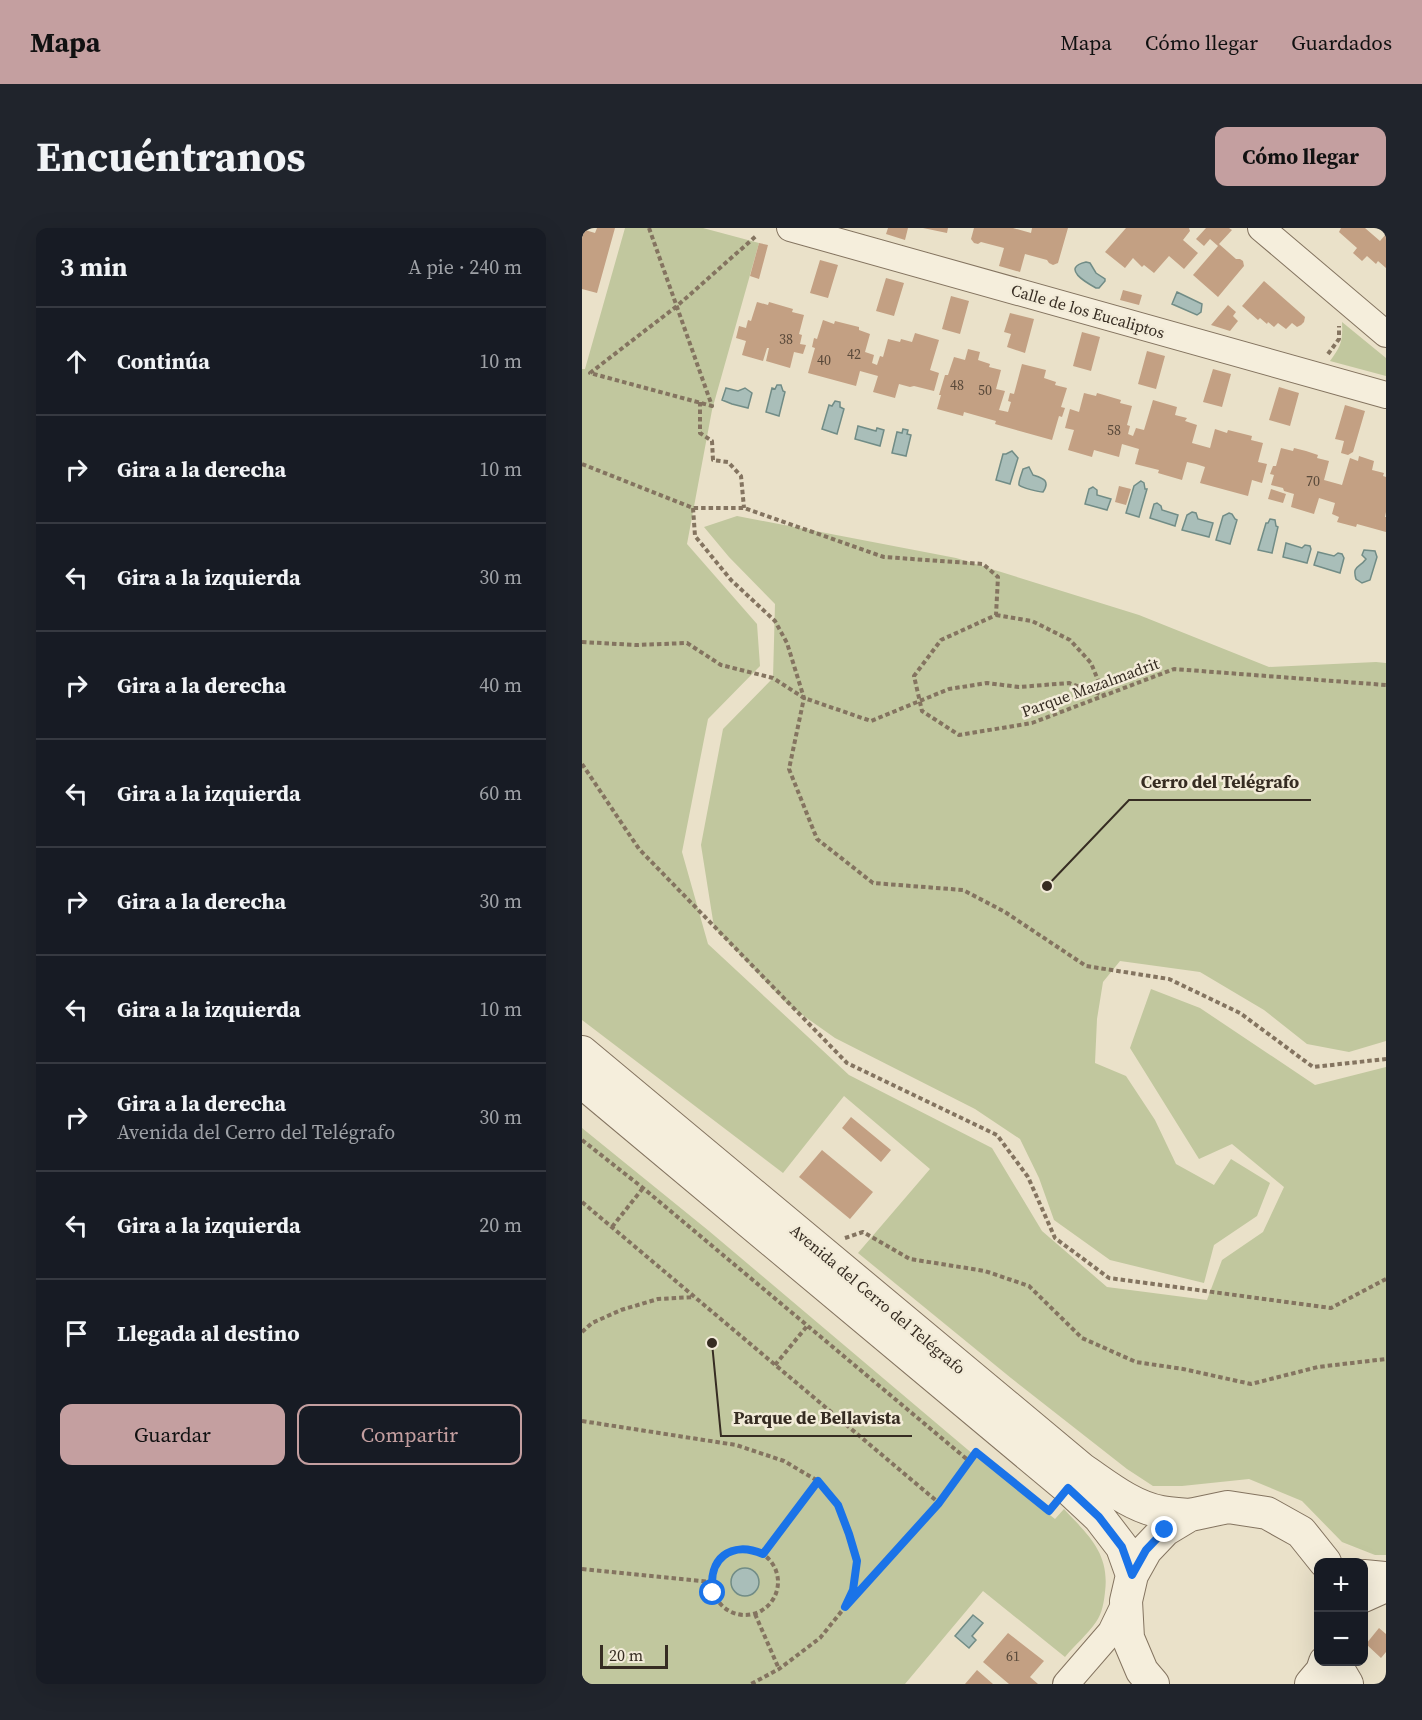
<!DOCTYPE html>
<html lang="es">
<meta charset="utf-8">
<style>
:root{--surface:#171b24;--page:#20242c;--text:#f1f3f6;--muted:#9ea1a6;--line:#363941;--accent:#c49fa0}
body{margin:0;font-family:"Source Serif 4",serif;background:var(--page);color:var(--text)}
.controls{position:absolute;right:18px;bottom:18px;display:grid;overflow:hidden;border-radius:12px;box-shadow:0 6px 24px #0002}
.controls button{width:54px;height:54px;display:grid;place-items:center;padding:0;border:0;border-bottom:2px solid var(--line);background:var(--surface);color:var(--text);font:30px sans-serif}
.scale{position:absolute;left:18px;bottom:15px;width:68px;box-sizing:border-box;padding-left:6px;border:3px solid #362c22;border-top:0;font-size:16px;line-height:21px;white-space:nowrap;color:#362c22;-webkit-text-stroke:4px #f2ebd8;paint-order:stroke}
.stop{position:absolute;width:18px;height:18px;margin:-14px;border:4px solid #1a73e8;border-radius:50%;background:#fff}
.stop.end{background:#1a73e8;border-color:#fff;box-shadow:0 2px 6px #0008}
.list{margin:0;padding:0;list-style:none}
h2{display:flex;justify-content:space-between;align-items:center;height:78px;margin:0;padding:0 24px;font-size:26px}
h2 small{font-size:20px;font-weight:400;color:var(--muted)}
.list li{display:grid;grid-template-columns:39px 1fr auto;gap:18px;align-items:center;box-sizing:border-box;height:108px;padding:0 24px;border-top:2px solid var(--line)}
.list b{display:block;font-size:22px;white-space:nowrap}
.list p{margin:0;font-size:20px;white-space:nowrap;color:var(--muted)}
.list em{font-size:20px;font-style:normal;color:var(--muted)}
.actions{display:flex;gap:12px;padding:18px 24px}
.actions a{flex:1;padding:14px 0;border:2px solid var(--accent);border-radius:12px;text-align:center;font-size:21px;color:var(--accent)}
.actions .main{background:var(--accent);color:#111}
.icon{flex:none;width:33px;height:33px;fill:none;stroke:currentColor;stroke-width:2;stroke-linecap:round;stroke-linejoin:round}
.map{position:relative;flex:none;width:804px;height:1456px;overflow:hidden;border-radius:12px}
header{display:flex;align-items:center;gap:36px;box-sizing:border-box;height:84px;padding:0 30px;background:var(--accent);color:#111}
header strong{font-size:28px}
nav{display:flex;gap:33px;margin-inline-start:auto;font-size:21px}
.intro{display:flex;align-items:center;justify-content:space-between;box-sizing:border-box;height:144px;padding:0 36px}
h1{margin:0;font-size:42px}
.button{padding:15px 27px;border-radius:12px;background:var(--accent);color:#111;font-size:21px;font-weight:700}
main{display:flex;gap:36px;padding:0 36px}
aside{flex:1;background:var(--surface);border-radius:12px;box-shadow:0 6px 24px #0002}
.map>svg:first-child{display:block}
.green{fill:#c1c79e}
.water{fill:#a9beb9;stroke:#718c86;stroke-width:1.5}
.building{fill:#c3a083}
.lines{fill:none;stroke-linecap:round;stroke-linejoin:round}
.minor-casing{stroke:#847460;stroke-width:28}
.tertiary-casing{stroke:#847460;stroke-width:34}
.path{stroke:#847460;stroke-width:4;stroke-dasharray:4.5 3;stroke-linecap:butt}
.minor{stroke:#f5eedc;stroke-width:26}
.tertiary{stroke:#f5eedc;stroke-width:32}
.route{stroke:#1a73e8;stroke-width:8}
.labels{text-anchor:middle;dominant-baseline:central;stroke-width:5;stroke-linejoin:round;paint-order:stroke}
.number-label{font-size:14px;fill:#59493a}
.street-label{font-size:16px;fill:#362c22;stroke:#f2ebd8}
.leader{fill:none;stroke:#362c22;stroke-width:2}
.callout-dot{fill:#362c22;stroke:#f2ebd8;stroke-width:2}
.callout-label{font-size:18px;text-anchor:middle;font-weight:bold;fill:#362c22;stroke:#f2ebd8;stroke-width:5;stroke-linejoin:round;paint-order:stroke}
</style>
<header>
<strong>Mapa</strong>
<nav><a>Mapa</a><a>Cómo llegar</a><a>Guardados</a></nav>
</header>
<div class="intro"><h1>Encuéntranos</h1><a class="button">Cómo llegar</a></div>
<main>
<aside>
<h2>3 min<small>A pie · 240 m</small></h2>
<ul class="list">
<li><svg class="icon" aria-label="ahead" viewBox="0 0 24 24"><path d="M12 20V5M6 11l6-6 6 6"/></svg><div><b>Continúa</b></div><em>10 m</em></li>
<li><svg class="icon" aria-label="right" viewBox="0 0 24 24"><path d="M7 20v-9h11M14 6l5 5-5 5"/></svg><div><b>Gira a la derecha</b></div><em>10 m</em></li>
<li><svg class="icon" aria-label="left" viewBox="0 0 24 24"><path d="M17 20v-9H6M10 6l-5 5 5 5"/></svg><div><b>Gira a la izquierda</b></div><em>30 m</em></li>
<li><svg class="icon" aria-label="right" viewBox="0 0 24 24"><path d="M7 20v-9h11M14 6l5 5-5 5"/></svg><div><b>Gira a la derecha</b></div><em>40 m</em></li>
<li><svg class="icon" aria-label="left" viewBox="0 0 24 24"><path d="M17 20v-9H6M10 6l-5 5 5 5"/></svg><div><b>Gira a la izquierda</b></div><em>60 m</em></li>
<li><svg class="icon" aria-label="right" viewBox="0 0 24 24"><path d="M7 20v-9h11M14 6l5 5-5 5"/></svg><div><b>Gira a la derecha</b></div><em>30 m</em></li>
<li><svg class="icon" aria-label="left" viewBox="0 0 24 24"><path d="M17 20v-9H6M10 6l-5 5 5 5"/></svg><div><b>Gira a la izquierda</b></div><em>10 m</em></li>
<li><svg class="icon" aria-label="right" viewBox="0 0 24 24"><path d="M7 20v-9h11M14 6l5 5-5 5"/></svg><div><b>Gira a la derecha</b><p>Avenida del Cerro del Telégrafo</p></div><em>30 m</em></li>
<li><svg class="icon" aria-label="left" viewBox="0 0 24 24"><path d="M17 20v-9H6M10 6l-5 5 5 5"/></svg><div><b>Gira a la izquierda</b></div><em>20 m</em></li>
<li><svg class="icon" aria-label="arrive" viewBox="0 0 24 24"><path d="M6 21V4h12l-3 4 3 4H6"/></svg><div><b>Llegada al destino</b></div></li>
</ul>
<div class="actions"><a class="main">Guardar</a><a>Compartir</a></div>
</aside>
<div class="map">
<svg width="804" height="1456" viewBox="0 0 804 1456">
<rect width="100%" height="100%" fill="#eae1c9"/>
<path class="green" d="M43 0H121L177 15 130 182 105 316 175 396 178 438 126 491 100 624 126 716 267 847 410 920 460 1003 525 1059 625 1072 640 1032 681 1004 702 959 650 916 617 931 548 820 569 761 618 780 733 857 804 839V1327H793L760 1314 720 1273 667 1251 600 1258H571L545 1241 429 1150 276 1025 348 941 262 868 201 945 0 792V141H3Z
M760 94 804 130V148L748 133C759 118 761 113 760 94Z
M155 288 374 330 557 387 687 439 794 434 804 435V813L767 824 725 816 682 782 618 744 538 733 521 754 515 791 513 835 544 848 573 892 594 936 632 957 649 931 688 955 675 988 632 1017 622 1055 528 1032 472 992 457 950 438 911 393 881 253 810 205 776 132 699 119 617 141 501 191 450 193 376 147 329 122 299Z
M0 900 127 1003 392 1227 473 1291 482 1281C506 1307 528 1325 523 1364 522 1374 520 1386 514 1394 505 1407 493 1417 483 1429L401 1363 323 1456H0Z"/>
<path class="water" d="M504 34 508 35 514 45 523 51V53L517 60H514C505 55 478 40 504 34Z
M595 64 620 76 619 84 615 87 590 76Z
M195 157H199L201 163 203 164 197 188 184 184 190 160 193 161Z
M144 160 156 163 163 160 170 165 166 180 150 176 140 172Z
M253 173 258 174V179L262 181 255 206 240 201 247 177 250 178Z
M276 198 294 203 295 200 302 202 298 218 273 211Z
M321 201 326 202 325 206 329 207 324 228 310 225 315 204 320 205Z
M430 223 436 230 428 256 414 252 421 226H424Z
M447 239 451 247C460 250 469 252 461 264 457 264 440 260 437 257 436 254 440 245 441 241Z
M559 253 562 255 563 261H565L557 289 544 285 552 258Z
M511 259 515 262V267L529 271 525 282 503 276 507 261Z
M575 275 579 278 580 282 596 287 593 298 568 290 572 276Z
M610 284 614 285 616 291 631 295 627 309 600 302 605 287Z
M647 285 650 286 653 291 655 292 648 316 634 312 641 288Z
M688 291 693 292 694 298 696 299 690 325 676 322 684 295H686Z
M704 315 720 320 723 317 728 318 729 321 725 335 701 329Z
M782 322 793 323 795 329 788 352 780 355 774 351C770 337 777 341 784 331L780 327Z
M736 324 752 328 756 325 760 326 762 330 758 345 732 337Z
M149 1354a14 14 0 1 1 28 0a14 14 0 1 1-28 0Z
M391 1387 401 1395 390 1408 394 1412 387 1420 373 1408Z"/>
<path class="building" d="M15 0H33L15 65 0 61V1L13 5Z
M306 0H326L323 12 304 6Z
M341 0H366L365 5Z
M392 0H431L449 5 450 0H486L476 35 471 37 467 35 465 32 443 26 438 44 417 38 422 20 399 14 396 16 392 15 389 11Z
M544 0H607L608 3 601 12 616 25 602 41 587 28 572 45 562 37 560 39 551 30 543 40 523 24Z
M624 0H647L650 2 637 16 654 31H658L661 33 662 38 636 69 611 47 636 18 628 11 622 18 614 11Z
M759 0H783L798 13 804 6V40L796 33 794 36 785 28 780 33 771 25 775 20 757 4Z
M177 15 186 17 177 51 168 48Z
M238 32 256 37 246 70 228 65Z
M304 50 322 55 312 88 294 83Z
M682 53 723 89 722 94 719 97 715 99 710 95 704 101 696 95 692 99 686 94 685 96 678 90 676 92 660 78Z
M541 62 560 67 557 77 538 72Z
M369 68 387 73 378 106 360 101Z
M175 74 186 77 187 74 211 81 210 84 222 87 217 106 220 107 218 116 224 117 221 126 212 124 208 140 184 133 187 120H185L181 133 160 127 164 113 154 110 157 98 164 100 166 92 169 93Z
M646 77 654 84 651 88 656 93 648 103 629 97Z
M428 85 452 91 443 125 425 119 429 106 422 104Z
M241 92 252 96 253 93 277 99V102L288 106 283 124 292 127 290 135 295 137 298 128 301 129 306 111 318 114 319 111 330 114 333 105 357 112 348 142 357 145 352 163 332 158 328 159 317 156 313 170 291 164 296 148 278 143 274 158 226 145 233 120 230 119 232 110 235 111Z
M500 104 518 109 509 143 491 138Z
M386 121 398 124 396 132 408 136 407 139 419 142 414 161 423 163 417 182 426 184 429 174 426 173 428 165 432 166 440 136 464 142 462 150 474 154 473 157 485 160 479 179 483 180 480 189 477 188 470 212 413 196 414 193 382 184 381 188 355 181 359 167H357L363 147H366L372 129 383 132Z
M565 123 583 128 574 161 556 156Z
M631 141 649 146 640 179 621 174Z
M697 159 717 165 708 198 687 192Z
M502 165 514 168 515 165 539 172 538 175 550 178 545 197 548 198 546 206 551 208 554 200 562 202 571 172 595 179 593 187 605 190 603 193 615 197 610 215 628 220 633 201 645 205 646 202 670 208 669 212 681 215 676 234 685 236 680 255 670 252 666 268 618 255 623 239 614 236 605 234 600 252 576 245 577 242 553 236 557 221 540 216 537 229 512 222 510 229 486 222 492 202 483 200 488 181 497 184Z
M763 177 783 183 771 224 766 227 759 225 762 213 753 211Z
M699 220 711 223 712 220 724 223 736 227 735 230 747 233 742 252 760 257 768 230 776 233 777 228 792 233 790 242 802 245 801 248 804 249V284L803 289H804V304L775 296 774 299 755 294 757 289 750 286 753 275 737 270 732 286 709 279 712 266 702 263 701 260 689 257 692 247 688 246 691 238H694Z
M537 258 549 261 544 277 533 274Z
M689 261 704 266 701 275 686 271Z
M269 889 309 922 299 934 260 900Z
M240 922 291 964 268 991 217 949Z
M797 1400 804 1406V1424L799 1430 784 1416Z
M426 1405 462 1433 448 1449 456 1456H427L401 1434Z
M395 1442 411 1456H383Z"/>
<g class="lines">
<defs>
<path id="minor" d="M208 0 804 167
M679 0 804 106
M782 1345 804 1347
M782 1371 804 1361
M484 1456 529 1404 544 1373"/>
<path id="tertiary" d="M0 824 500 1241C525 1258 549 1278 579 1284 589 1286 598 1286 608 1287
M0 854 486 1260 517 1289 540 1319 550 1347
M752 1434 765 1456
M571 1456 560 1443 546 1410 544 1373 550 1347 564 1322 583 1302 608 1287 646 1279 685 1285 719 1304 743 1334
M729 1456 740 1443 743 1434"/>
</defs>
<use href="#minor" class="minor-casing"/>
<use href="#tertiary" class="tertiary-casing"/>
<path class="path" d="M67 0 130 178 8 145 95 78 174 8
M746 126 757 111V98
M118 174V205L130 213 131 232 146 234 159 248 162 280
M0 236 111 280H162L302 329 401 336 416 349 414 387 359 412 332 448 340 483 377 507 450 495 592 441 804 457
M111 280 113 308 149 352 193 393 205 415 222 470 207 541 235 611 291 655 381 662 423 684 504 738 587 751 658 785 731 839 804 831
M414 387 450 393 488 412 509 435 522 467
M0 414 54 417 105 415 139 437 191 450 222 470 289 493 367 461 405 455 437 459 487 455 521 467
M0 536 57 621 265 835 415 907 446 949 473 1010 527 1050 749 1080 804 1051
M0 912 61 960 387 1233
M0 974 357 1275
M30 999 61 960
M263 1010 281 1004 328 1031 403 1043 447 1058 500 1110 554 1134 601 1141 669 1156 736 1139 804 1131
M0 1104 10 1095 39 1082 76 1071 112 1069
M193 1137 226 1097
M0 1193 154 1217 202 1233 236 1253 256 1277 267 1306 275 1333 271 1362 263 1379 238 1410 197 1441 169 1456
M130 1354a33 33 0 1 1 66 0a33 33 0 1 1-66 0Z
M181 1326 236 1253
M0 1341 129 1354
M266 1376 357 1275 394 1224 467 1283 471 1279
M173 1386 197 1441"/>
<use href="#minor" class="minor"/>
<use href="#tertiary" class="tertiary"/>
</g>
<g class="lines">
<path class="route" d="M131 1365C125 1331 149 1312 181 1326L236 1253 256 1277 267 1306 275 1333 271 1362 263 1379 357 1275 394 1224 467 1283 486 1260 517 1289 540 1319 550 1347 564 1322 583 1302"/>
</g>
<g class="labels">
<g class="number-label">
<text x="204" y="111">38</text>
<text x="272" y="126">42</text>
<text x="242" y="132">40</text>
<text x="375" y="157">48</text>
<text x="403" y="162">50</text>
<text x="532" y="202">58</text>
<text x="731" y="253">70</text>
<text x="431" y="1428">61</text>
</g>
<g class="street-label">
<text transform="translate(506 83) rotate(16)">Calle de los Eucaliptos</text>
<text transform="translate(508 459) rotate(-20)">Parque Mazalmadrit</text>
<text transform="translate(296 1071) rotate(40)">Avenida del Cerro del Telégrafo</text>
</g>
</g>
<path class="leader" d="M465 658L547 572H729M130 1115L139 1208H330"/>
<g class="callout-dot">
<circle cx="465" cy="658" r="6"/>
<circle cx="130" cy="1115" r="6"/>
</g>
<g class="callout-label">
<text x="638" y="560">Cerro del Telégrafo</text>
<text x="235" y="1196">Parque de Bellavista</text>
</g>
</svg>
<div class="controls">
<button>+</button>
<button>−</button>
</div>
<div class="scale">20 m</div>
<div class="stop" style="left:131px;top:1365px"></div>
<div class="stop end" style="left:583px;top:1302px"></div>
</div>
</main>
